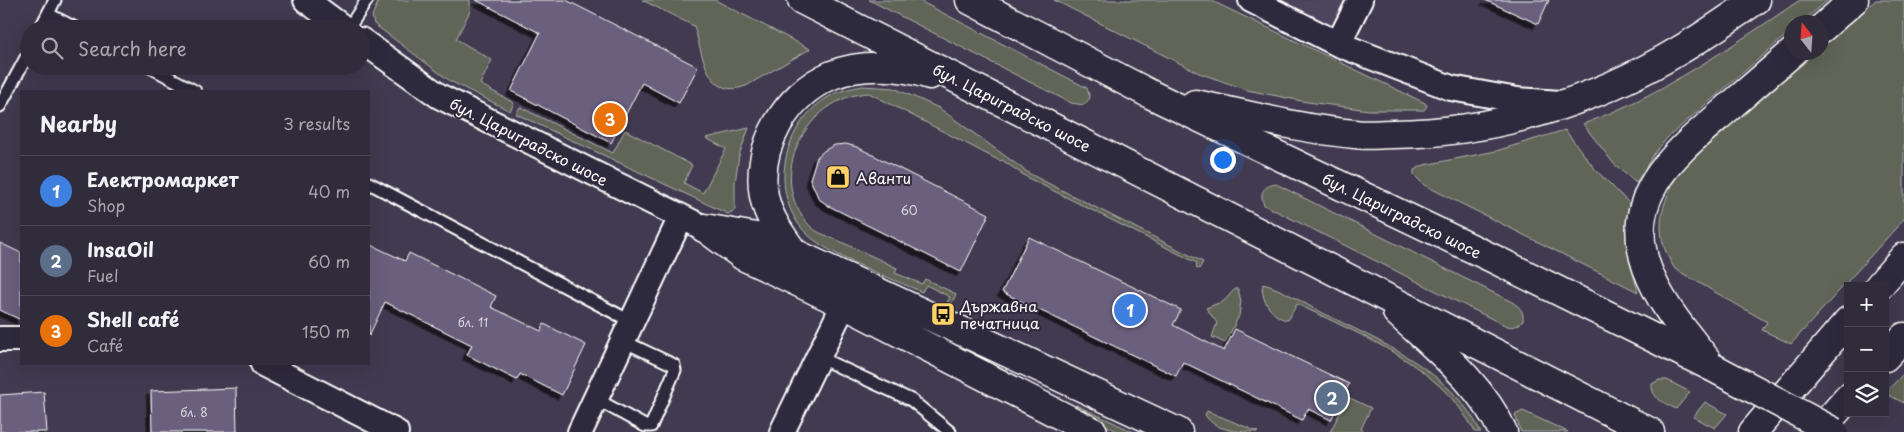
<!DOCTYPE html>
<meta charset="utf-8">
<style>
:root{--surface:#312c3c;--page:#3d3847;--text:#f1f3f6;--muted:#a8a7af;--line:#4c4856;--accent:#8c9099}
body{margin:0;font-family:"Playpen Sans",sans-serif;background:var(--page);color:var(--text)}
.controls{position:absolute;right:15px;bottom:15px;display:grid;overflow:hidden;border-radius:0px;box-shadow:0 5px 20px #0002}
.controls button{width:45px;height:45px;display:grid;place-items:center;padding:0;border:0;border-bottom:1px solid var(--line);background:var(--surface);color:var(--text);font:25px sans-serif}
.compass{position:absolute;left:1784px;top:15px;width:45px;height:45px;border-radius:50%;background:var(--surface);box-shadow:0 5px 20px #0002;rotate:343deg}
.you{position:absolute;left:1222px;top:159px;width:18px;height:18px;margin:-12px;border:4px solid #fff;border-radius:50%;background:#1a73e8;box-shadow:0 0 0 8px #1a73e833}
.badge{display:grid;place-items:center;width:32px;height:32px;border-radius:50%;background:var(--accent);color:#fff;font-size:16px;font-weight:700}
.pin{position:absolute;translate:-50% -50%;border:2px solid #fff;box-shadow:0 1px 5px #0006}
.list{margin:0;padding:0;list-style:none}
h2{display:flex;justify-content:space-between;align-items:center;height:65px;margin:0;padding:0 20px;font-size:21px}
h2 small{font-size:16px;font-weight:400;color:var(--muted)}
.list li{display:grid;grid-template-columns:32px 1fr auto;gap:15px;align-items:center;box-sizing:border-box;height:70px;padding:0 20px;border-top:1px solid var(--line)}
.list b{display:block;font-size:19px;white-space:nowrap}
.list p{margin:0;font-size:16px;white-space:nowrap;color:var(--muted)}
.list em{font-size:16px;font-style:normal;color:var(--muted)}
.icon{flex:none;width:28px;height:28px;fill:none;stroke:currentColor;stroke-width:2;stroke-linecap:round;stroke-linejoin:round}
.map{position:relative;flex:none;width:1904px;height:432px;overflow:hidden}
.search{position:absolute;background:var(--surface);box-shadow:0 5px 20px #0002;left:20px;top:20px;width:350px;height:55px;display:flex;align-items:center;gap:12px;box-sizing:border-box;padding:0 18px;border-radius:28px;color:var(--muted);font-size:19px}
.panel{position:absolute;background:var(--surface);box-shadow:0 5px 20px #0002;left:20px;top:90px;width:350px;height:275px;border-radius:0px}
.map>svg:first-child{display:block}
.built{fill:#4e455d}
.green{fill:#606558;stroke:#b0b2ac}
.building{fill:#6b5f7c;stroke:#fff;filter:url(#shadow)}
.lines{fill:none;stroke-linecap:round;stroke-linejoin:round}
.lane-casing{stroke:#fff;stroke-width:15}
.street-casing{stroke:#fff;stroke-width:28}
.primary-casing{stroke:#fff;stroke-width:31}
.highway-casing{stroke:#fff;stroke-width:31}
.lane{stroke:#2f2a3d;stroke-width:11}
.street{stroke:#2f2a3d;stroke-width:24}
.primary{stroke:#2f2a3d;stroke-width:28}
.highway{stroke:#2f2a3d;stroke-width:28}
.highway-bridge-casing{stroke:#fff;stroke-width:31;stroke-linecap:butt}
.highway-bridge{stroke:#2f2a3d;stroke-width:28}
.labels{text-anchor:middle;dominant-baseline:central;stroke-width:4;stroke-linejoin:round;paint-order:stroke}
.number-label{font-size:12px;fill:#dad7de}
.street-label{font-size:15px;fill:#fff;stroke:#2f2a3d}
.poi-label{font-size:15px;fill:#fff;stroke:#2f2a3d;text-anchor:start}
</style>
<div class="map">
<svg width="1904" height="432" viewBox="0 0 1904 432">
<defs>
<filter id="shadow"><feDropShadow dx="-4.5" dy="4.5" stdDeviation="0" flood-color="#0009"/></filter>
</defs>
<rect width="100%" height="100%" fill="#413a50"/>
<filter id="ink" filterUnits="userSpaceOnUse"><feTurbulence type="fractalNoise" baseFrequency=".02" numOctaves="2"/><feDisplacementMap in="SourceGraphic" scale="10" xChannelSelector="R" yChannelSelector="G"/><feConvolveMatrix kernelMatrix="1 2 1 2 8 2 1 2 1" color-interpolation-filters="sRGB"/></filter>
<g filter="url(#ink)">
<path class="built" d="M1251 0H1360L1338 44Z"/>
<path class="green" d="M379 0H470V11L456 39 492 60 480 84 514 103 510 111 450 81 374 24 372 16Z
M642 0H715L810 49 746 86C706 100 703 54 694 26Z
M869 0H918L1087 88 1090 98 1084 105 1071 103Z
M1054 0H1210L1425 103 1427 106 1424 110H1369L1307 102 1247 90 1199 73Z
M1800 0H1828L1802 22H1792L1791 31 1667 138 1654 154 1636 183 1614 164 1583 124C1662 95 1730 47 1800 0Z
M1876 0H1904V219L1791 344 1762 330 1767 322 1675 269C1649 230 1663 197 1686 161L1814 53 1822 52V46Z
M863 86 894 88 939 108 1030 174 1203 262 1199 269 1196 268 1197 263 1028 178 1002 160 1000 161 869 93C806 96 763 179 811 227 817 233 828 236 835 239 856 249 877 258 897 268L895 273 922 284 925 279 956 294 951 305 947 303 950 297 926 285 922 292C893 279 828 255 807 234 767 194 782 123 830 96 840 90 852 88 863 86Z
M520 107 613 153 625 130 692 165 684 183 703 193 726 149 706 138 749 128 739 155 735 183V210L728 214 516 114Z
M1565 130 1595 169 1629 203 1626 236 1628 254 1638 292 1424 185 1414 175V170L1424 165 1496 151Z
M1276 184 1512 302C1520 307 1524 311 1523 321 1516 328 1511 328 1502 324L1264 205C1259 193 1263 186 1276 184Z
M1263 284C1283 289 1303 303 1321 312 1380 342 1450 369 1481 432H1475C1440 364 1361 336 1297 304L1288 320C1273 319 1259 298 1263 284Z
M1235 289H1238L1241 301 1239 316 1225 343 1212 337 1217 323 1206 308 1224 301Z
M1904 373V403L1885 393Z
M1659 380H1667L1690 392 1676 409C1665 403 1651 399 1652 384Z
M1348 397 1371 408 1361 429 1366 432H1330Z
M1705 402 1727 414 1715 428 1693 417Z
M1076 405 1134 432H1119L1074 409Z
M1207 411 1258 432C1240 432 1216 432 1205 415Z
M1523 411 1568 432H1521L1515 415Z"/>
<path class="building" d="M476 0H566L698 67 679 103 642 83 611 143 511 91 540 33Z
M1485 0H1549L1538 24Z
M846 144 857 147 989 214 961 272 829 206 819 199 810 179 817 157 825 150 835 145Z
M1029 237 1181 310 1173 325 1224 351 1235 329 1349 384 1331 420 1308 409 1302 420 1183 362 1176 376 1002 292Z
M0 243 21 253V320L0 310Z
M369 244 405 261 409 253 496 296 491 307 541 331 544 324 586 345 562 395 520 374 517 380 467 355 472 345 385 302 369 336Z
M236 388 237 432H152L151 391Z
M44 392 47 432H0V395Z"/>
<g class="lines">
<defs>
<path id="lane" d="M48 14 77 29
M40 29 55 0
M348 29 367 0
M148 66 195 91
M0 106 29 52
M369 183 632 322
M818 357 911 400 950 432
M596 399 645 426H651L675 370 674 365 623 341"/>
<path id="street" d="M306 0 345 29
M1251 0 1338 44 1451 88 1517 100 1560 103
M361 40 439 96 704 228
M1338 44 1360 0
M0 339H21
M263 364 396 432
M580 432 681 217
M782 432 844 304"/>
<path id="primary" d="M1879 286 1904 257
M1885 357 1904 337
M1753 432 1848 321
M1818 432 1848 398"/>
<path id="highway" d="M802 0 1650 432
M970 0 1152 95 1494 259 1712 367
M1822 28 1854 0
M1195 104C1248 115 1301 129 1355 134 1367 136 1380 134 1393 134 1494 133 1594 102 1680 50 1706 35 1731 17 1756 0
M704 228 756 237 794 253 1178 432
M709 231 743 256 844 304 1093 432
M794 253C781 235 768 217 764 196 755 147 786 94 832 75 861 63 901 65 930 75
M1397 312C1435 348 1481 383 1503 432
M1709 363C1686 333 1660 304 1647 268 1622 197 1672 156 1720 115 1744 94 1769 73 1793 52"/>
</defs>
<use href="#lane" class="lane-casing"/>
<use href="#street" class="street-casing"/>
<use href="#primary" class="primary-casing"/>
<use href="#highway" class="highway-casing"/>
<use href="#lane" class="lane"/>
<use href="#street" class="street"/>
<use href="#primary" class="primary"/>
<use href="#highway" class="highway"/>
<defs>
<path id="highway-bridge" d="M1712 367 1834 432"/>
</defs>
<use href="#highway-bridge" class="highway-bridge-casing"/>
<use href="#highway-bridge" class="highway-bridge"/>
</g>
</g>
<defs>
<symbol id="shop-square" viewBox="-11 -11 22 22"><rect x="-9" y="-9" width="18" height="18" rx="4" fill="#ffd166" stroke="#2f2a3d"/><path d="M-5-2.5h2.3a2.7 3.5 0 0 1 5.4 0H5L5.5 6h-11ZM-1.5-2.5h3a1.5 2.3 0 0 0-3 0Z" fill="#111"/></symbol>
<symbol id="bus-square" viewBox="-11 -11 22 22"><rect x="-9" y="-9" width="18" height="18" rx="4" fill="#ffd166" stroke="#2f2a3d"/><path d="M-5-6H5V4H4V6H2V4H-2V6H-4V4H-5ZM-3.5-4V0h7V-4ZM-3.5 1.2v1.5H-2V1.2ZM2 1.2v1.5H3.5V1.2Z" fill="#111"/></symbol>
</defs>
<g fill-rule="evenodd">
<use href="#shop-square" x="824" y="163" width="28" height="28"/>
<use href="#bus-square" x="929" y="300" width="28" height="28"/>
</g>
<g class="labels">
<g class="number-label">
<text x="909" y="210">60</text>
<text x="473" y="322">бл. 11</text>
<text x="194" y="412">бл. 8</text>
</g>
<g class="street-label">
<text transform="translate(1012 107) rotate(27)">бул. Цариградско шосе</text>
<text transform="translate(529 141) rotate(27)">бул. Цариградско шосе</text>
<text transform="translate(1402 215) rotate(26)">бул. Цариградско шосе</text>
</g>
<g class="poi-label">
<text x="856" y="177">Аванти</text>
<text x="960" y="305">Държавна<tspan x="960" dy="17">печатница</tspan></text>
</g>
</g>
</svg>
<div class="controls">
<button>+</button>
<button>−</button>
<button><svg class="icon" aria-label="layers" viewBox="0 0 24 24"><path d="M12 4l9 5-9 5-9-5zM3 14l9 5 9-5"/></svg></button>
</div>
<svg class="compass" viewBox="-18 -18 36 36"><path d="M0-13l5 13h-10z" fill="#e53935"/><path d="M0 13l5-13h-10z" fill="#a8a7af"/></svg>
<div class="you"></div>
<div class="pin badge" style="left:1130px;top:310px;background:#3f7fe0">1</div>
<div class="pin badge" style="left:1332px;top:398px;background:#5c6f8a">2</div>
<div class="pin badge" style="left:610px;top:119px;background:#e8710a">3</div>
<div class="search"><svg class="icon" aria-label="search" viewBox="0 0 24 24"><circle cx="10" cy="10" r="6"/><path d="M15 15l6 6"/></svg>Search here</div>
<section class="panel">
<h2>Nearby<small>3 results</small></h2>
<ul class="list">
<li><span class="badge" style="background:#3f7fe0">1</span><div><b>Електромаркет</b><p>Shop</p></div><em>40 m</em></li>
<li><span class="badge" style="background:#5c6f8a">2</span><div><b>InsaOil</b><p>Fuel</p></div><em>60 m</em></li>
<li><span class="badge" style="background:#e8710a">3</span><div><b>Shell café</b><p>Café</p></div><em>150 m</em></li>
</ul>
</section>
</div>
